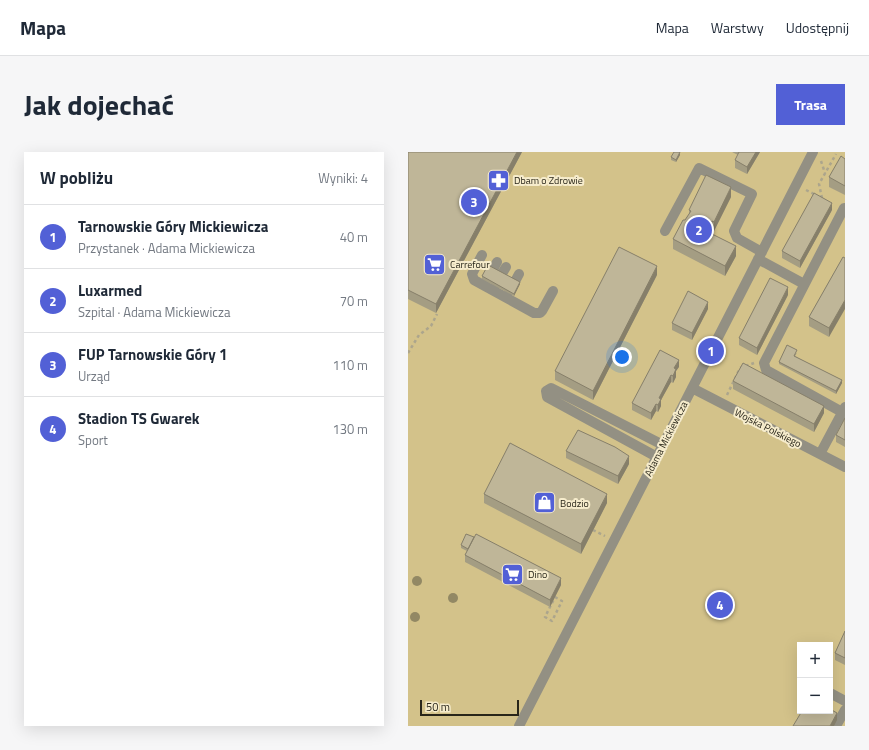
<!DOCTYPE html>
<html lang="pl">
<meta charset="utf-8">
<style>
:root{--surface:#fff;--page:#f6f6f7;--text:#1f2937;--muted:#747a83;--line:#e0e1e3;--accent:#5260d6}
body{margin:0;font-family:"Titillium Web",sans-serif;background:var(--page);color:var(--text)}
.controls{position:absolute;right:12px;bottom:12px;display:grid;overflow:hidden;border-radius:0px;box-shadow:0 4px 16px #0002}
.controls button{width:36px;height:36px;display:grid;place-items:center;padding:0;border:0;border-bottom:1px solid var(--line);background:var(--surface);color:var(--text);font:20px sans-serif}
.scale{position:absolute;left:12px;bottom:10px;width:99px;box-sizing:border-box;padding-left:4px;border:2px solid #29261a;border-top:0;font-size:11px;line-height:14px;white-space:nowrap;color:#29261a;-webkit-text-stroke:3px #f6eccc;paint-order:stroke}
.you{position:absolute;left:214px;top:205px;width:14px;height:14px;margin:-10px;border:3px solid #fff;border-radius:50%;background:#1a73e8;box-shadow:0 0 0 6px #1a73e833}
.badge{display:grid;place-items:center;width:26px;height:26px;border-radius:50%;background:var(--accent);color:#fff;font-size:13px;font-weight:700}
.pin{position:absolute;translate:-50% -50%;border:2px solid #fff;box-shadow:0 1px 4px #0006}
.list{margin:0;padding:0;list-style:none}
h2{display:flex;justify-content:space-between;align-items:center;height:52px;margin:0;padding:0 16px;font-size:17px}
h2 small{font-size:13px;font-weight:400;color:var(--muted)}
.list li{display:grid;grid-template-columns:26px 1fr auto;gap:12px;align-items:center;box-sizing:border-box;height:64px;padding:0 16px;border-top:1px solid var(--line)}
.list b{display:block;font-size:15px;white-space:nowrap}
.list p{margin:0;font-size:13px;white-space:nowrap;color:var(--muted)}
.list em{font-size:13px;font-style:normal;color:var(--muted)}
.map{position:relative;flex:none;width:437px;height:574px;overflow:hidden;border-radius:0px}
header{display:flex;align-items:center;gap:24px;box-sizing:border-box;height:56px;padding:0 20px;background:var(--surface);border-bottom:1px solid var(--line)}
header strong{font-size:19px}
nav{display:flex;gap:22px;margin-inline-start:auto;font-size:14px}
.intro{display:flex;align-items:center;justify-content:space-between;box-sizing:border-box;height:96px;padding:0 24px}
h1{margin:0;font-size:28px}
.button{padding:10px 18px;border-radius:0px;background:var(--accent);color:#fff;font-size:14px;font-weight:700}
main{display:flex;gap:24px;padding:0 24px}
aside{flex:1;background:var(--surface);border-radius:0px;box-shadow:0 4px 16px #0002}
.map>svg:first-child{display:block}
.green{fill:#d3c28a;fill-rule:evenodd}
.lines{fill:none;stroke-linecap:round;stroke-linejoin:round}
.path{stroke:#aca58c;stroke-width:2.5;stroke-dasharray:3 3;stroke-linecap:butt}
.minor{stroke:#939083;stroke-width:10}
.tree{fill:#928864}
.wall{fill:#a49d83}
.shaded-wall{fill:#867f6a}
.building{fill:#bfb698;stroke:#867f6a}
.labels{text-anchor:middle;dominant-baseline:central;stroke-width:4;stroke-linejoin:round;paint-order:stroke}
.poi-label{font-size:10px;fill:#29261a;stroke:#f6eccc;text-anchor:start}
.street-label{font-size:10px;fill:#29261a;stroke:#f6eccc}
</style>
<header>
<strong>Mapa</strong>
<nav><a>Mapa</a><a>Warstwy</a><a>Udostępnij</a></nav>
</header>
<div class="intro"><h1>Jak dojechać</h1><a class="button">Trasa</a></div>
<main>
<aside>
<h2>W pobliżu<small>Wyniki: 4</small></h2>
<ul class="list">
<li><span class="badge">1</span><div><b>Tarnowskie Góry Mickiewicza</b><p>Przystanek · Adama Mickiewicza</p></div><em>40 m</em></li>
<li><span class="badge">2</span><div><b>Luxarmed</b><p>Szpital · Adama Mickiewicza</p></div><em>70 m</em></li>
<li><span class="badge">3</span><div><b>FUP Tarnowskie Góry 1</b><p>Urząd</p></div><em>110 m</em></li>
<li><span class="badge">4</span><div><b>Stadion TS Gwarek</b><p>Sport</p></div><em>130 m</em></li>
</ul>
</aside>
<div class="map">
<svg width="437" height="574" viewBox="0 0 437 574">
<rect width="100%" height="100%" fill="#f6eccc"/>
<path class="green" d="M0 0H437V574H0ZM392 493H422V559H392Z"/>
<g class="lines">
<path class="path" d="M413 9 417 21
M398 38 408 43
M414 46 411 32 428 2
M0 201 11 183 23 174 29 162
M319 243 332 216 346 211
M185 378 197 384
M147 445 154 449 144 469 137 465Z"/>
<path class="minor" d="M257 79 291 16 344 42 326 79 329 86 354 100
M74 103 64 122 66 128 126 161H132L134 159 145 139
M350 107 396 132
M80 127 89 110
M88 132 98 115
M102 139 111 122
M284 236 437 315
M434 260 358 218 356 211 436 56H437
M412 302 437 255
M249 305 139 245 138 239 143 236 255 293
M422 541 437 549
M111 574 405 0
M428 574 437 558"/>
</g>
<g class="tree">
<circle cx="9" cy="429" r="5"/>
<circle cx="45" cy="446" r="5"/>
<circle cx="7" cy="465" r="5"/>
</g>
<path class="wall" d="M0 0H114L28 161 0 147Z
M324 0H352L339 22 327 16V8L330 3Z
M272 3 268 10 263 8V5Z
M437 7V43L421 35V25Z
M323 45 306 79 304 78 302 81 328 104 317 124 265 97V87L281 62V58Z
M424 58 392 116 374 106V99Z
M435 105 421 185 401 174V165Z
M249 123 185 248 147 228V219Z
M74 124 112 132 106 144 74 127Z
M380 143 349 203 331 193V186Z
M300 157 284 188 264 178V171Z
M389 201 387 204 434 231 428 242 371 212V210Z
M271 215 268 219V225L265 231 263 230 253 248V254L250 260 248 259 243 268 224 258V251Z
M325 229 416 261 406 280 325 237Z
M437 266V295L428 290V283Z
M158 299 221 312 210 332 158 306Z
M76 342 199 351 173 402 76 351Z
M53 393 153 433 142 455 57 410V403L59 399 53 396Z
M437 479V513L427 508V501Z"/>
<path class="shaded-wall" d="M109 0H114L28 161V152Z
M272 0V3L268 10V8Z
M348 0H352L339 22V15Z
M323 35V45L306 79V70Z
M424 51V58L392 116V109Z
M304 69V78L298 89V79Z
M328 94V104L317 124V114Z
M249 114V123L185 248V239Z
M112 130V132L106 144V142Z
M380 135V143L349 203V196Z
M437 148V157L421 185V176Z
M300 150V157L284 188V181Z
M271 208V215L268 219V225L265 231V224L266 216Z
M263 223V230L253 248V254L250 260V253L251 246Z
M434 228V231L428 242V239Z
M248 252V259L243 268V261Z
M416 254V261L406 280V272Z
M221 304V312L210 332V324Z
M199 342V351L173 402V392Z
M153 426V433L142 455V448Z
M429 561V568L426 574H422Z"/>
<path class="building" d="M0 0H109L28 152 0 138Z
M266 0H272L268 8 263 5Z
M331 0H348L339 15 327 8Z
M433 4 437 7V34L421 25Z
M298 23 323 35 306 70 304 69 298 79 328 94 317 114 265 87 275 68H277L283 59 281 58Z
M406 41 424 51 392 109 374 99Z
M211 95 249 114 185 239 147 219Z
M435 105 437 106V148L421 176 401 165Z
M80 113 112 130 106 142 74 124Z
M362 126 380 135 349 196 331 186Z
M280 139 300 150 284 181 264 171Z
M379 193 389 198 386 204 434 228 428 239 371 210Z
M252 198 271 208 266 216 268 217 265 224 263 223 251 246 253 247 250 253 248 252 243 261 224 251Z
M335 211 416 254 406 272 325 229Z
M437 266V288L428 283Z
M170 278 207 295 221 304 210 324 158 299Z
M102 291 199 342 173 392 76 342Z
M58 382 66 385 60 397 53 393Z
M68 382 153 426 142 448 57 403Z
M437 479V506L427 501Z
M422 557 429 561 422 574H385L394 559H422Z"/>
<defs>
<symbol id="pharmacy-square" viewBox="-11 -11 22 22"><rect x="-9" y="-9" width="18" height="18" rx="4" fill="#5260d6" stroke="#f6eccc"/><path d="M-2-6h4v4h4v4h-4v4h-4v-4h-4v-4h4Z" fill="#fff"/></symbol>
<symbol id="supermarket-square" viewBox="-11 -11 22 22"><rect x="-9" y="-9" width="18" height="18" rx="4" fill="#5260d6" stroke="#f6eccc"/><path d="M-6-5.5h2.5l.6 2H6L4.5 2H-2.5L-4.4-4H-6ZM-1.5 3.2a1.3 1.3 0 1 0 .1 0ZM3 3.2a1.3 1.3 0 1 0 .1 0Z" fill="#fff"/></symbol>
<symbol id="shop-square" viewBox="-11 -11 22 22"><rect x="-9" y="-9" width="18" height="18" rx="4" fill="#5260d6" stroke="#f6eccc"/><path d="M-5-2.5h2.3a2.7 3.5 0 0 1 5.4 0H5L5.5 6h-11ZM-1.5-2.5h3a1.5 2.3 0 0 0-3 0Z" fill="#fff"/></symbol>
</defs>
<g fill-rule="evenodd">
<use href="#pharmacy-square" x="78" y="16" width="25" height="25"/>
<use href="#supermarket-square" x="14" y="100" width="25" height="25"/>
<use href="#shop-square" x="124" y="338" width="25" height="25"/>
<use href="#supermarket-square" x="92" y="410" width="25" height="25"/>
</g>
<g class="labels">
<g class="poi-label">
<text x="106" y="28">Dbam o Zdrowie</text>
<text x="42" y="112">Carrefour</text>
<text x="152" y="351">Bodzio</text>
<text x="120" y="422">Dino</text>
</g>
<g class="street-label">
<text transform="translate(360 276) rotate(27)">Wojska Polskiego</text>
<text transform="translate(258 287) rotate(-63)">Adama Mickiewicza</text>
</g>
</g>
</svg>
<div class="controls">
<button>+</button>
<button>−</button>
</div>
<div class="scale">50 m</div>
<div class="you"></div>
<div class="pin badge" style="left:303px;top:199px">1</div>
<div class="pin badge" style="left:291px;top:78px">2</div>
<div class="pin badge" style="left:66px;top:50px">3</div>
<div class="pin badge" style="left:312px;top:453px">4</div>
</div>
</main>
